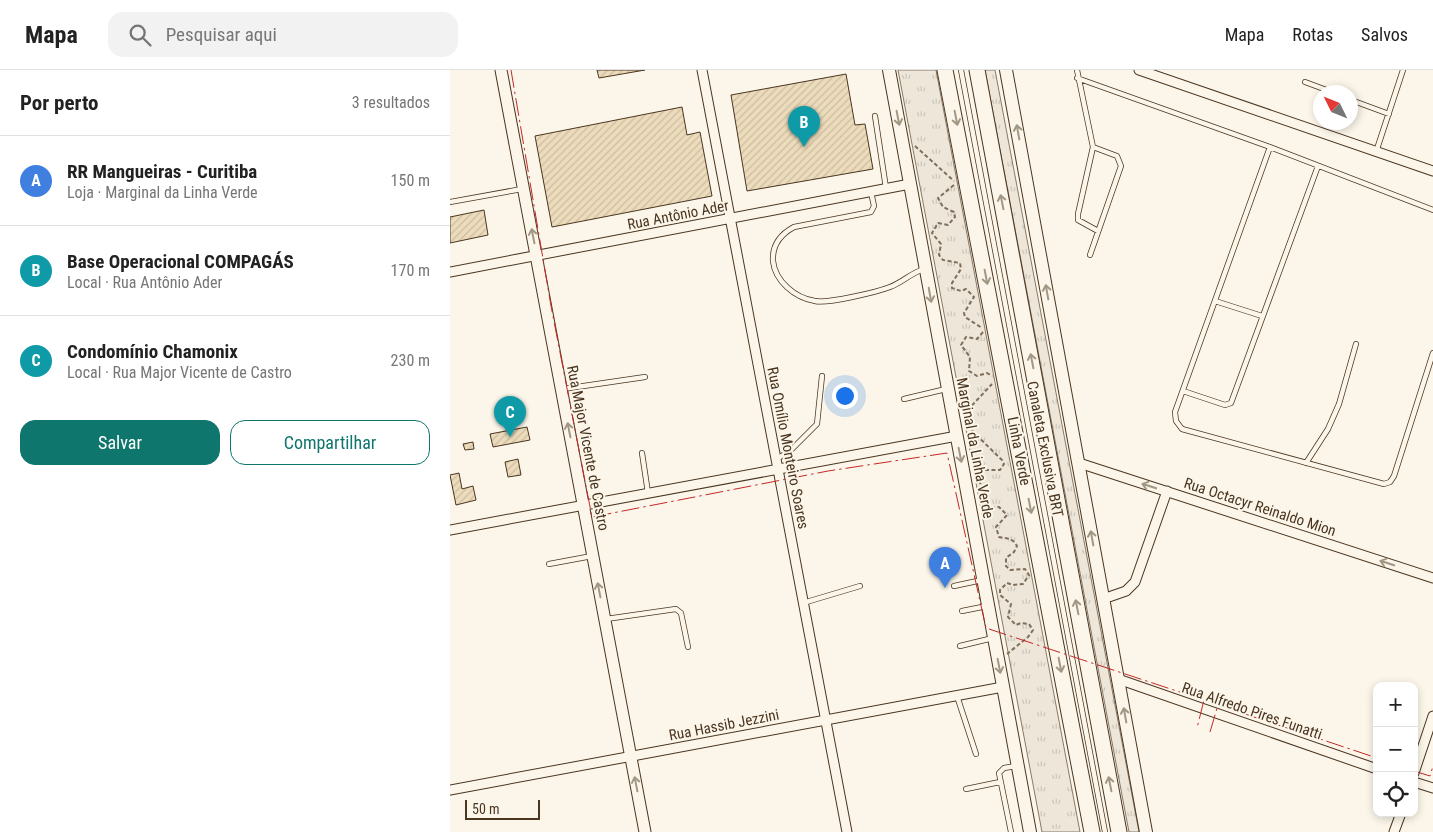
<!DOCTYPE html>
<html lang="pt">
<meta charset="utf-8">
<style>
:root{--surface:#fff;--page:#f2f2f2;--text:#222;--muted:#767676;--line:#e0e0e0;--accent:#0f766e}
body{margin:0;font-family:"Roboto Condensed",sans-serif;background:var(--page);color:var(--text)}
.controls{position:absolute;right:15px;bottom:15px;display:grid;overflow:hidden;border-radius:10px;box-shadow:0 2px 8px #0003}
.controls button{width:45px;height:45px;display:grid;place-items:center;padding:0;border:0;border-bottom:1px solid var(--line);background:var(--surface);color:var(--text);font:25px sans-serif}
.compass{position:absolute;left:863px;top:15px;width:45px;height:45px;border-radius:50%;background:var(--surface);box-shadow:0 2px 8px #0003;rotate:313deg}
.scale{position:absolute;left:15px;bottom:12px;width:75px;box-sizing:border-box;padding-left:5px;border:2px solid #4a3520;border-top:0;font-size:14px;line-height:18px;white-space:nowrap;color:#4a3520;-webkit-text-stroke:4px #fbf6e9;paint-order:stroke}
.you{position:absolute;left:394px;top:325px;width:18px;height:18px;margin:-12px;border:4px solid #fff;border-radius:50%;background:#1a73e8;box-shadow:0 0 0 8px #1a73e833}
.badge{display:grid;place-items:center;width:32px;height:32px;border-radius:50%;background:var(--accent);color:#fff;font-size:16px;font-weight:700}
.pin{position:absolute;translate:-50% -41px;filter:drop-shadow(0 1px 2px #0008)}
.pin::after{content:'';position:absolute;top:26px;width:18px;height:15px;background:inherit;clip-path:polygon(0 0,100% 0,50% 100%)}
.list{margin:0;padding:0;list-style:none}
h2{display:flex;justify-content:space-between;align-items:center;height:65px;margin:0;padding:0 20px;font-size:21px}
h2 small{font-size:16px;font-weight:400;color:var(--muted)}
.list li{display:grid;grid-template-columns:32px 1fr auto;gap:15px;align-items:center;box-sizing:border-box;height:90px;padding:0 20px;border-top:1px solid var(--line)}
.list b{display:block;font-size:19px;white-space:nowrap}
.list p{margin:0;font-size:16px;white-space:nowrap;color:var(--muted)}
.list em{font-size:16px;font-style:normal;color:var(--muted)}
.actions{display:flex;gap:10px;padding:15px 20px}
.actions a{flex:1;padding:11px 0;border:1px solid var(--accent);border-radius:15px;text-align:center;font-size:18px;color:var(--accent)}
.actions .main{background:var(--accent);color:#fff}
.icon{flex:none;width:28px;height:28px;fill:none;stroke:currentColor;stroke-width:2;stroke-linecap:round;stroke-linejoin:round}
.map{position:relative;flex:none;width:983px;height:762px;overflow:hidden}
header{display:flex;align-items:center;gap:30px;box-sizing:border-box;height:70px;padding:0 25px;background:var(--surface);border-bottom:1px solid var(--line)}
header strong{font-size:24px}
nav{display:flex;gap:28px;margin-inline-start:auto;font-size:18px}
.search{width:350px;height:45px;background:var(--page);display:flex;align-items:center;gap:12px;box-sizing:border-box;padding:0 18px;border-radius:15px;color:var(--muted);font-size:19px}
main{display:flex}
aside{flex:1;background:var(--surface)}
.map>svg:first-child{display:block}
.grass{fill:url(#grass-tufts);stroke:#887966}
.building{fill:url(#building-hatch);stroke:#4a3520}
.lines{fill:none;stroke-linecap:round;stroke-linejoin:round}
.service-casing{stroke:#4a3520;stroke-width:6}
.minor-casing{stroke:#4a3520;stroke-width:11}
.tertiary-casing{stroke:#4a3520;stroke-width:13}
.secondary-casing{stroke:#4a3520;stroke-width:14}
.trunk-casing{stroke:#4a3520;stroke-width:17}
.path{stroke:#7f6f5c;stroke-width:2;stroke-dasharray:4 2.5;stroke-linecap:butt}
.service{stroke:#fbf6e9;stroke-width:4.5}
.minor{stroke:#fbf6e9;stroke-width:9}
.tertiary{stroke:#fbf6e9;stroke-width:11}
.secondary{stroke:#fbf6e9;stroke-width:12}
.trunk{stroke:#fbf6e9;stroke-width:15}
.power{stroke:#c62828;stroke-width:1;stroke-dasharray:18 4 2.5 4;stroke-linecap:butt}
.oneway{stroke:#a29684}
.labels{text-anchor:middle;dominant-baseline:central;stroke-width:4;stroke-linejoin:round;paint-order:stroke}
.street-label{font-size:15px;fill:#4a3520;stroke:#fbf6e9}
</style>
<header>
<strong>Mapa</strong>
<div class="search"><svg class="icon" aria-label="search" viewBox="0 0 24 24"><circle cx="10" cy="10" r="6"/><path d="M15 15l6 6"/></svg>Pesquisar aqui</div>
<nav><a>Mapa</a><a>Rotas</a><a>Salvos</a></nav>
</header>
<main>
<aside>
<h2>Por perto<small>3 resultados</small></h2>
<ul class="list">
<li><span class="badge" style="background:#3f7fe0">A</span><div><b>RR Mangueiras - Curitiba</b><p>Loja · Marginal da Linha Verde</p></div><em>150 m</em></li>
<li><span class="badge" style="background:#0f9aa8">B</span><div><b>Base Operacional COMPAGÁS</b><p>Local · Rua Antônio Ader</p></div><em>170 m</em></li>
<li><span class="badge" style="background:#0f9aa8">C</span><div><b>Condomínio Chamonix</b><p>Local · Rua Major Vicente de Castro</p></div><em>230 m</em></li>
</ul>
<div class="actions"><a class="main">Salvar</a><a>Compartilhar</a></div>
</aside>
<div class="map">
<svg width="983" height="762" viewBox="0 0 983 762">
<defs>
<pattern id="grass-tufts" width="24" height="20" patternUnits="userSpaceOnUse" patternTransform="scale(1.25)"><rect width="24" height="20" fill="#ede6d9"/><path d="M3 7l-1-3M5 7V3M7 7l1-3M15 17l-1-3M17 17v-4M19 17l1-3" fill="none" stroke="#cdc6ba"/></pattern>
<pattern id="building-hatch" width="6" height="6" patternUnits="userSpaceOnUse" patternTransform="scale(1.25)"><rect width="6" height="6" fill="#ecdcbc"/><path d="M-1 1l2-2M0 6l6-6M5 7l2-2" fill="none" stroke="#ccbda1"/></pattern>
</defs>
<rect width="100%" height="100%" fill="#fbf6e9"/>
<path class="grass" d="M448 0H486L630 762H592Z
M535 0H545L689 762H679Z"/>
<path class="building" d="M147 0H195L149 8Z
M396 4 405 55 415 54 423 99 297 121 281 25Z
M232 37 237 65 250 62 262 126 102 157 85 66Z
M34 140 38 165 0 173V147Z
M77 357 80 370 43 377 40 364Z
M23 372 24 379 15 380 13 374Z
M68 389 71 405 58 407 55 392Z
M9 403 12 419 23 416 26 430 6 435 0 405Z"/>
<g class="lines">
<defs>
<path id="service" d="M511 0 655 762
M627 0 643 77 628 144V150L648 161
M627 8 820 77 983 140
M855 12 882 22
M901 30 939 44
M425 46 436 118
M820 77 725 342 726 351 732 359 934 414 940 412 944 406 983 283
M926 82 953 0
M421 122 424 136 421 142 344 157C331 164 322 175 323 191 325 211 345 228 365 231 377 234 427 222 440 217 453 212 461 203 474 199
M0 132 72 119
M640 185 671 96 667 86 643 77
M765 231 812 246
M113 319 195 307
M733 321 775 335 781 333 868 96
M454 329 496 319
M192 383 198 423
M327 389 342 379 367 354 372 306
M856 393 878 359 889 334 906 274
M99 494 142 486
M504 516 532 510
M353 533 410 516
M512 541 537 536
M156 549 226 539 231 543 238 577
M510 576 543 568
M507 626 526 684
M516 719 550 712
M561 762 549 703 554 698 566 696"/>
<path id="minor" d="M252 0 397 762
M689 0 983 101
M0 202 460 114
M629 393 983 508
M0 460 507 366
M653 529 676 521 685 512 717 421
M668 609 927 699
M964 703 983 646
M964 712 983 718
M0 720 553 617
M944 762 951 743"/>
<path id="tertiary" d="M51 0 195 762"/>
<path id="secondary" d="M439 0 580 762
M556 0 696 762"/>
<path id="trunk" d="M495 0 642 762
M527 0 669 762"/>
</defs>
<use href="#service" class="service-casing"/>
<use href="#minor" class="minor-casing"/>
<use href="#tertiary" class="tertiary-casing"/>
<use href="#secondary" class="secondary-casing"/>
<use href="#trunk" class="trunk-casing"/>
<path class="path" d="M465 76 504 111
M504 115 488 128 493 137 504 142 505 147 498 155 488 153 482 163 491 174 489 185 493 190 510 193 511 199 502 213V218L511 221 516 219 524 227 514 243 515 247 532 258
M533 262 527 269 516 267 511 275 520 287 519 301 527 306 537 303 542 306
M513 345 542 314
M517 356 552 390 554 394 550 400H532L527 408 532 416V431L539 437H549L557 445 546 457 549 467C557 469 562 467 567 476L564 482 556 488V496L560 500 575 499 579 505 573 514 563 515 557 513 550 520V525L561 534 558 547 566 555 571 553 579 554 583 560 578 567 557 584"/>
<use href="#service" class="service"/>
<use href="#minor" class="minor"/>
<use href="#tertiary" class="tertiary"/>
<use href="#secondary" class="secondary"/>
<use href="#trunk" class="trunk"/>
<path class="power" d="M61 0 101 236 142 447 378 401 497 383 536 558 754 630 747 658
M760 662 768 635 927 688
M964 701 980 706 983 696"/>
</g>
<defs><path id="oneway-shaft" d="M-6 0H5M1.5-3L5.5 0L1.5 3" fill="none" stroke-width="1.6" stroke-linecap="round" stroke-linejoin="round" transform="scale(1.25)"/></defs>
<g class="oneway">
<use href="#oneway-shaft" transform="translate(448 48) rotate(79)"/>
<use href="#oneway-shaft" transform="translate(506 48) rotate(79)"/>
<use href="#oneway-shaft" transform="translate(568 62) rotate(-100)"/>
<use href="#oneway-shaft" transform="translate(552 132) rotate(-101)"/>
<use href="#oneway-shaft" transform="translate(83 166) rotate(-101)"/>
<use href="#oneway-shaft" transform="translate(536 207) rotate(79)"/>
<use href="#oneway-shaft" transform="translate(597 222) rotate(-100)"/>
<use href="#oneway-shaft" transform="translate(480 225) rotate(80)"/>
<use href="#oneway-shaft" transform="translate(582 291) rotate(-101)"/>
<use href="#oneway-shaft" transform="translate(119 360) rotate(-101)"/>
<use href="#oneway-shaft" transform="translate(510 385) rotate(79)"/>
<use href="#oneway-shaft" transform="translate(699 416) rotate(-162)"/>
<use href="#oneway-shaft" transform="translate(580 436) rotate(79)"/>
<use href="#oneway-shaft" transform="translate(642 468) rotate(-100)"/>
<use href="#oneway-shaft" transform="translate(937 493) rotate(-162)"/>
<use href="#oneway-shaft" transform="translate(149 520) rotate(-101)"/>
<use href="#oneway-shaft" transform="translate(627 537) rotate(-101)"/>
<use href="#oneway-shaft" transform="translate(610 595) rotate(79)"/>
<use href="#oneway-shaft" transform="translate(549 596) rotate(79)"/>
<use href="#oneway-shaft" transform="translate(675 645) rotate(-100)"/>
<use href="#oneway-shaft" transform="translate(186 714) rotate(-101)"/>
<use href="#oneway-shaft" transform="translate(660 714) rotate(-101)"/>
</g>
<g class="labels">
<g class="street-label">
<text transform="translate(228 145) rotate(-11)">Rua Antônio Ader</text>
<text transform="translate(138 378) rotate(79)">Rua Major Vicente de Castro</text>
<text transform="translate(338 378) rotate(79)">Rua Omílio Monteiro Soares</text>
<text transform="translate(525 378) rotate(79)">Marginal da Linha Verde</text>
<text transform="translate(595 379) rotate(79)">Canaleta Exclusiva BRT</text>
<text transform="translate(569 381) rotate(79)">Linha Verde</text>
<text transform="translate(810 437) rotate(18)">Rua Octacyr Reinaldo Mion</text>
<text transform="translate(802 641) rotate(19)">Rua Alfredo Pires Funatti</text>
<text transform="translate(274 655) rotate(-11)">Rua Hassib Jezzini</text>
</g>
</g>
</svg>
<div class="controls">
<button>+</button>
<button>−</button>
<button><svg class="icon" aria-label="locate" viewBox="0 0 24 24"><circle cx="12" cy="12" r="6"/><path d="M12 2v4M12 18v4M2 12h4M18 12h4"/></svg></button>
</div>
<svg class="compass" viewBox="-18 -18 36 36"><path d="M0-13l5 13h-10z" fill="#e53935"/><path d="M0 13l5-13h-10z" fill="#767676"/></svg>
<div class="scale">50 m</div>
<div class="you"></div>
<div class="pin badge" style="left:495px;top:518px;background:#3f7fe0">A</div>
<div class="pin badge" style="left:354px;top:77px;background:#0f9aa8">B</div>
<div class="pin badge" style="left:60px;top:367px;background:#0f9aa8">C</div>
</div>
</main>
